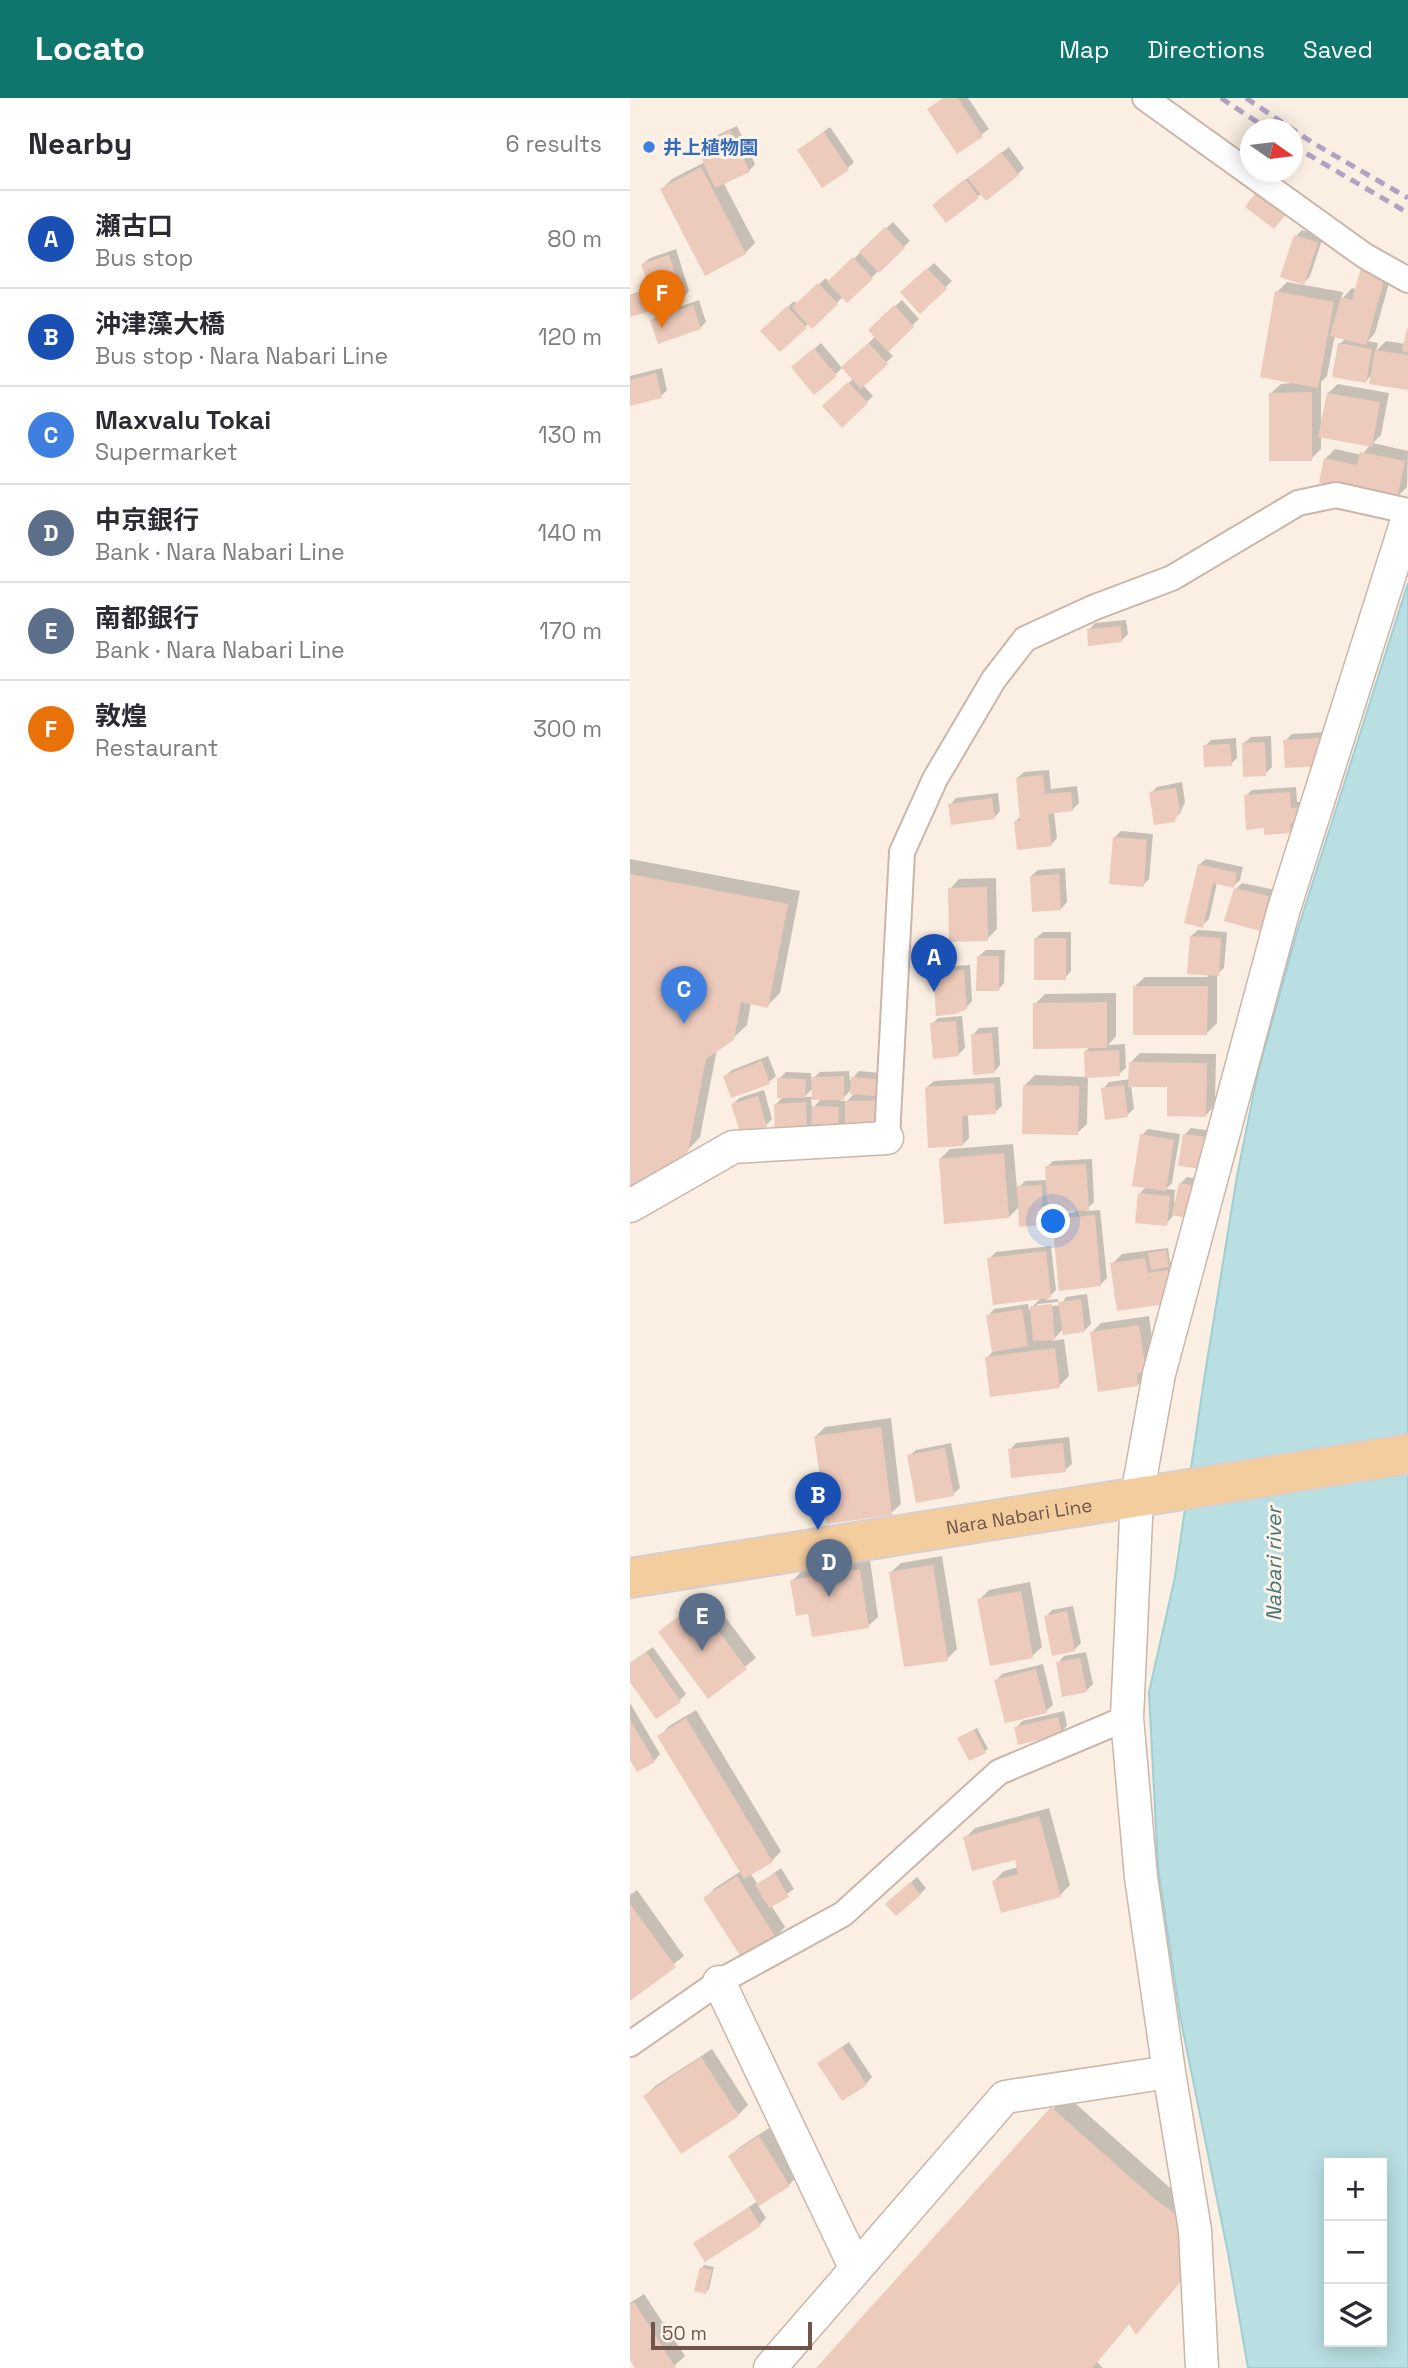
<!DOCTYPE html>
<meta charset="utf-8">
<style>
:root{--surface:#fff;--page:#f7f7f7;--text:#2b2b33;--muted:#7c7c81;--line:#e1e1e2;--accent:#0f766e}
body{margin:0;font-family:"Space Grotesk","Noto Sans JP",sans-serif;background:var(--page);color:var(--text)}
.controls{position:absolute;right:21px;bottom:21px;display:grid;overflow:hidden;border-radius:0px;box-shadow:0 4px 18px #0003}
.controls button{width:63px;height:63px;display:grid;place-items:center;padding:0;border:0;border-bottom:2px solid var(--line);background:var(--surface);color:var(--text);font:35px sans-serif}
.compass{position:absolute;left:610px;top:21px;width:63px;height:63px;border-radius:50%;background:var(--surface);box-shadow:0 4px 18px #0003;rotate:104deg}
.scale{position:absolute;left:21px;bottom:18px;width:161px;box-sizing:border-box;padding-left:7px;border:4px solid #70554b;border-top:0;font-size:19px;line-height:24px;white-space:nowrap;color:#70554b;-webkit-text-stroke:5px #fdf3e8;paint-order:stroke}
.you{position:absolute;left:424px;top:1124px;width:24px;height:24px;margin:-18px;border:5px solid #fff;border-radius:50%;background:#1a73e8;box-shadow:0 0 0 10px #1a73e833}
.badge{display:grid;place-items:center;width:46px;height:46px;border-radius:50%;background:var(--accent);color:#fff;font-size:23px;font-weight:700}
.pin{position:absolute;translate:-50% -58px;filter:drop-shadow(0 2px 4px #0008)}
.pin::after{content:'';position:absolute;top:37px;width:24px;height:21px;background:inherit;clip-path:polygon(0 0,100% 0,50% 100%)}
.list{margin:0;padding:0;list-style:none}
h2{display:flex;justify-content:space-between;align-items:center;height:91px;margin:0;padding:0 28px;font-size:30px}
h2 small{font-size:23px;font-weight:400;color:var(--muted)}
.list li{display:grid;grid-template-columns:46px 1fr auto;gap:21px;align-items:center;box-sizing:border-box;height:98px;padding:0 28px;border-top:2px solid var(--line)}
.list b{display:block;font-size:26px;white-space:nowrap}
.list p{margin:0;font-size:23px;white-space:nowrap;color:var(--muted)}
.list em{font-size:23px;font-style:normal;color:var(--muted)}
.icon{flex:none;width:38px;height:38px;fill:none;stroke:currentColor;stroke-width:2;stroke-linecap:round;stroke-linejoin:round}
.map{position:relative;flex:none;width:778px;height:2270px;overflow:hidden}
header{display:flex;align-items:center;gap:42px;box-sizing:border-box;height:98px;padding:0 35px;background:var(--accent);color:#fff}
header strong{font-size:33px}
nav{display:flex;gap:38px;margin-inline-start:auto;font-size:24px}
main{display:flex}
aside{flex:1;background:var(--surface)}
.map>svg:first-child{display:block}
.water{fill:#b9dfe2;stroke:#a0cfd3;stroke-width:2;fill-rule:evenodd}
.shadow{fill:#0003;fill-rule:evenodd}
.building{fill:#edcbbc}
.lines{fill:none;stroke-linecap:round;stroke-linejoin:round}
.minor-casing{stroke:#cab6aa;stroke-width:28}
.tertiary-casing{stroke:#cab6aa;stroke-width:35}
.primary-casing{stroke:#d7cfcd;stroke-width:42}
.minor{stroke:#fff;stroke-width:24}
.tertiary{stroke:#fff;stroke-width:32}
.primary{stroke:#f4cd9f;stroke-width:38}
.rail{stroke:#b1a2c2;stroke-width:5;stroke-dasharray:10 7;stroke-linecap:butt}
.shop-dot{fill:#3f7fe0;stroke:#fdf3e8;stroke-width:2.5}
.labels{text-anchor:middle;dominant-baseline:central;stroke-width:6;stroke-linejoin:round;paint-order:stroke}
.shop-label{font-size:19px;font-weight:bold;fill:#366cbe;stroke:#fdf3e8;text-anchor:start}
.street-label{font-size:19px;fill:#70554b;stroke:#fdf3e8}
.water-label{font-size:21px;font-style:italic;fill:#43777b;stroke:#fdf3e8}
</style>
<header>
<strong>Locato</strong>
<nav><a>Map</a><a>Directions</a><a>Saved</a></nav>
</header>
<main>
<aside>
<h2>Nearby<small>6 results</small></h2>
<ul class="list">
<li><span class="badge" style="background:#1a4fb4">A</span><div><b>瀬古口</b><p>Bus stop</p></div><em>80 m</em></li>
<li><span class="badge" style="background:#1a4fb4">B</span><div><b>沖津藻大橋</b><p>Bus stop · Nara Nabari Line</p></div><em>120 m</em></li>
<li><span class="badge" style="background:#3f7fe0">C</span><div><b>Maxvalu Tokai</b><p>Supermarket</p></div><em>130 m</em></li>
<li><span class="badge" style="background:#5c6f8a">D</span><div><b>中京銀行</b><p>Bank · Nara Nabari Line</p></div><em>140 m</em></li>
<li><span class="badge" style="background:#5c6f8a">E</span><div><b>南都銀行</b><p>Bank · Nara Nabari Line</p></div><em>170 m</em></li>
<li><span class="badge" style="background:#e8710a">F</span><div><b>敦煌</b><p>Restaurant</p></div><em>300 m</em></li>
</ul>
</aside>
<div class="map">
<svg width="778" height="2270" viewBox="0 0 778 2270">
<rect width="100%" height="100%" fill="#faefe2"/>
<path class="water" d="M778 485V2270H618L598 2155 550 1918 528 1770 519 1594 545 1479 574 1282 607 1078 628 974 667 834ZM699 2065H752V2244H699Z"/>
<path class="shadow" d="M313 0H338L359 31 327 54 299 11Z
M107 28 125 66 119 73 93 84 125 145 115 155 76 176 32 91 42 81 75 64 69 50 75 43Z
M200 29 224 64 218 70 169 52Z
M379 49 394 70 388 76 348 98 310 101Z
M263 124 280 143 217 203 213 199 182 228 179 225 150 252 133 233 164 203 167 206 196 180 199 184Z
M672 132 693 139 680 178 674 185 666 138Z
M46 151 59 193 53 200 13 166 20 160Z
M304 165 322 183 291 213 273 194Z
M764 167 745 235 738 243 748 245 746 253 756 243 776 246 778 233V291L742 276 736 283 710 246 716 240 705 237 697 278 691 284V325L698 295 708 286 759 295 751 337 743 345 778 353 777 389 767 399 695 361 705 351 732 357 740 347 691 337V351L681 361 641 295 651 286 662 285 663 284 647 194 657 184 713 194 711 202 722 190 727 192Z
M15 192 20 209 0 218V197Z
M69 202 76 224 70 230 22 222 29 216Z
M272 202 289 221 257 252 263 258 233 287 243 298 212 327 194 308 224 280 214 269 246 238 240 232Z
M191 245 212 270 206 276 170 263Z
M32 270 37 292 31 298 0 306V278Z
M496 522 498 536 491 543 459 532 465 525Z
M697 634 698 660 655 643 662 636Z
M641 638 642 669 635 676 614 645 621 639Z
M606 640 607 660 601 666 575 648 581 642Z
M419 672 421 691 447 688 449 705 442 712 424 714 427 740 421 747 385 724 391 718 387 680 394 674Z
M552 684 555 704 550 715 543 722 521 695 527 689Z
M666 689 667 704H675L666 727 660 733 616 698 622 692Z
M368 695 370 713 364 720 320 707 326 700Z
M491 733 523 736 519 781 513 787 484 740Z
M0 761 170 793 150 895 137 908 121 905 117 927 103 940 87 951 70 1039 57 1053 0 1091Z
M576 761 613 769 610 782 603 788 587 785 579 821 572 828 569 767Z
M435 770 437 804 431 811 401 778 408 772Z
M366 780 367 831 357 841 320 791 329 781Z
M612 785 645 792 636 824 630 831 606 791Z
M568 832 597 834 594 870 587 876V925L577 935 505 888 515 879H578L561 838Z
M413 834H441V873L435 880 406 840Z
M356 852H375L374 885 368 892 349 858Z
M340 867 342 903 336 910 305 875 311 869Z
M486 895V938L478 947 495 946 496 970 489 976 458 978 457 1026 447 1035 395 987 405 977 457 979 455 954 461 948 405 906 415 896Z
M332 918 335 950 328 957 302 926 308 920Z
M368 929 370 967 364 974 343 937 349 930Z
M510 955 586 956 585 1007 576 1017 539 987H501L504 1011 497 1017 473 991 479 984 500 981V965Z
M138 958 146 978 139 984 95 978 102 972Z
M219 973 220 983 229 973 262 976 254 997 208 1033 183 1026 176 1034 145 1007 154 998 149 981 156 974 181 975V982L190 974ZM183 990 184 999H174ZM222 991 225 995 217 1003H210ZM192 1000 182 1011 181 1001Z
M370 979 372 1008 365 1014 338 1016 339 1040 333 1046 297 989 304 983Z
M134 992 142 1021 136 1027 103 1006 109 1000Z
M561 1030 583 1033 579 1063 554 1037Z
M518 1031 550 1036 542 1085 536 1091 545 1092 544 1104H547L551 1085 557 1079 574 1082 536 1126 510 1095 517 1088 512 1037Z
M383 1046 387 1091 395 1083 418 1082 417 1069 423 1063 462 1061 464 1104 455 1113 470 1112 477 1180 470 1187 424 1122 430 1116 445 1114V1111L419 1112V1119L413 1126 390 1108 379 1119 310 1061 320 1051Z
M421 1148 426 1192 416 1202 428 1201V1204L407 1206V1210L431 1207 436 1199 457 1196 461 1226 455 1232 433 1231 422 1243 434 1241 439 1278 429 1288 357 1260 363 1253 358 1218 364 1211 398 1206 399 1212 412 1199 359 1161 366 1154Z
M538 1150 540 1164 548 1163 552 1194 482 1166 492 1156Z
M519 1218 525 1262 517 1277 508 1287 462 1234 471 1225Z
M261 1320 271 1406 261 1415 185 1339 195 1329Z
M439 1339 442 1366 435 1372 380 1352 386 1345Z
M321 1345 330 1390 323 1396 279 1358 286 1352Z
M312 1458 327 1551 317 1561 261 1474 271 1465Z
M240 1462 248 1519 238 1528 180 1514 162 1483 172 1473Z
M400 1484 412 1549 402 1558 349 1502 359 1492Z
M78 1496 126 1560 78 1598 30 1535Z
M443 1508 451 1545 444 1552 416 1519 422 1512Z
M23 1549 56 1596 50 1602 0 1581V1565Z
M456 1554 463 1586 456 1593 428 1565 434 1558Z
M413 1566 423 1607 416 1613 366 1583 372 1576Z
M0 1605 30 1656 24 1663 0 1659Z
M66 1612 151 1753 142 1763 121 1776 128 1787 151 1770 164 1791 141 1807 155 1829 145 1839 76 1800 85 1790 111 1773 30 1638 39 1628Z
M434 1613 437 1628 431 1634 386 1630 392 1623Z
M347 1630 358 1651 355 1653 332 1638Z
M419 1710 440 1787 430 1797 364 1783 374 1773 389 1769 386 1759 335 1740 345 1730Z
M287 1779 296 1790 290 1796 264 1800Z
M7 1792 54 1858 0 1900V1797Z
M219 1944 242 1979 236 1986 189 1965Z
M82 1951 118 2007 108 2017 15 1998 25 1988Z
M436 1997 539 2089 571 2113 500 2225 467 2264 473 2270H189Z
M139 2030 168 2077 159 2087 128 2107 136 2120 130 2126 65 2146 128 2103 100 2058 110 2049Z
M74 2167 84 2169 79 2191 76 2194 72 2170Z
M14 2196 55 2258 42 2270H7L0 2259V2205Z"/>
<path class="building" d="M314 0H328L353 39 327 56 297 11Z
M100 33 120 74 85 90 66 49Z
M194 34 219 72 192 90 167 52Z
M371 54 389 77 356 103 338 81Z
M71 69 116 156 75 178 30 91Z
M335 81 349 100 316 125 302 107Z
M627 93 656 116 644 131 615 109Z
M255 129 275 150 249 175 229 154Z
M664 137 688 145 674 187 650 179Z
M39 157 54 201 26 210 11 166Z
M223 159 243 181 217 205 197 184Z
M297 170 317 191 290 216 270 194Z
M731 170 756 176 736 247 700 238 711 199 722 202Z
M188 185 208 206 182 231 162 209Z
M645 193 704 204 688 290 630 279Z
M12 194 18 214 0 219V198Z
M63 207 71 231 28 246 20 222Z
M264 207 284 229 258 254 238 232Z
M157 208 177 230 150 254 130 233Z
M777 230H778V254L772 253Z
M238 245 258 266 231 291 211 269Z
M708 245 742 251 736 285 702 279Z
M184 250 207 278 184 297 161 269Z
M745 252 778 257V292L739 286Z
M26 275 32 300 0 308V282Z
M218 284 238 305 212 330 192 308Z
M682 294V363H639V295Z
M697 295 750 304 742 349 688 339Z
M730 354 775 363 767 401 689 385 694 360 727 367Z
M491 528 492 544 458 548 457 531Z
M691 640 693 668 655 670 653 642Z
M635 644 636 678 613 679 612 645Z
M600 646 602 668 574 669 573 647Z
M413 677 415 696 441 694 443 713 418 716 422 748 387 752 384 723H390L386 680Z
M546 690 550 712 544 724 524 727 519 694Z
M660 694 661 710 669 709 670 724 660 725 661 735 634 737V730L616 732 614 697Z
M362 700 365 721 321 727 318 706Z
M483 739 517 742 514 789 479 786Z
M568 766 607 775 604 790 583 785 573 830 554 825Z
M0 776 158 806 138 910 111 904 104 942 76 961 58 1054 0 1093Z
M429 776 431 812 402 814 400 778Z
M357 789 358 843 319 844 318 790Z
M604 790 639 798 630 833 594 823Z
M560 838 591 840 589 878 557 876Z
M404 840H436V882H404Z
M347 858H369V893H346Z
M334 872 337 911 325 916 306 918 303 874Z
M503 888H578L577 937H503Z
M477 904V950L403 951V905Z
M326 923 329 958 303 961 300 925Z
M362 935 365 975 343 977 341 936Z
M489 952 490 978 455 980 454 953Z
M132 963 140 986 101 1000 93 978Z
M499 964 577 965 576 1019 537 1018V989H498Z
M214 978V1002H182L181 979Z
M221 979 256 982 255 999 220 996Z
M147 980 176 981 175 1000H147Z
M364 985 366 1016 332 1018 333 1048 298 1050 295 989Z
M393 987 449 988 448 1037 392 1036Z
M494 987 498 1019 475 1022 471 990Z
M128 998 137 1029 111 1037 101 1006Z
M255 1002 256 1035H215V1003Z
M176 1004 177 1036 145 1037 144 1006Z
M182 1008 209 1009 208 1035 181 1034Z
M510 1036 544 1042 536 1093 502 1088Z
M553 1036 578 1039 573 1071 548 1068Z
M374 1055 379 1120 314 1126 309 1061Z
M456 1066 459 1112 418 1114 415 1068Z
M549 1085 569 1088 562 1121 542 1117Z
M412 1087 413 1127 389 1129 387 1088Z
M508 1095 540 1098 537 1128 505 1125Z
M465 1117 471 1188 429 1193 422 1121Z
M536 1152 539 1169 521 1172 518 1155Z
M416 1153 421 1200 363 1207 357 1160Z
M515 1160 518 1175 538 1172 543 1205 487 1213 480 1165Z
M451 1201 455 1234 433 1237 428 1204Z
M422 1206 425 1242 403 1243 400 1208Z
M392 1211 398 1248 362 1254 356 1217Z
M509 1227 516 1274 507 1275 508 1288 468 1294 460 1234Z
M425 1250 430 1290 360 1299 355 1259Z
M251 1329 262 1417 197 1426 184 1338Z
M433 1345 436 1374 381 1380 378 1351Z
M315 1350 324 1398 286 1405 277 1357Z
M303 1467 318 1563 274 1569 259 1474Z
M230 1471 239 1530 182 1539 178 1516 166 1518 160 1482Z
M391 1493 403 1560 360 1568 347 1501Z
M67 1504 117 1571 78 1601 28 1534Z
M437 1513 445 1553 422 1558 414 1518Z
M16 1554 51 1604 26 1621 0 1584V1565Z
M450 1560 457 1594 432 1599 426 1564Z
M406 1571 417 1615 375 1625 364 1582Z
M428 1619 432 1636 388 1647 384 1629Z
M56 1620 143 1764 114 1781 27 1638Z
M0 1622 25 1664 7 1674 0 1662Z
M344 1632 356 1655 339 1663 327 1640Z
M409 1718 431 1799 371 1815 362 1783 388 1776 385 1762 342 1773 333 1739Z
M145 1775 159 1799 139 1810 125 1787Z
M107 1778 146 1840 113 1862 73 1800Z
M280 1784 291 1797 266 1818 255 1806Z
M0 1806 46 1869 0 1903Z
M212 1949 237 1987 212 2003 187 1965Z
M71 1959 109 2018 51 2056 13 1998Z
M421 2009 526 2102 559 2126V2174L506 2237 499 2226 462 2270H186Z
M129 2038 160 2088 129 2108 98 2058Z
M119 2109 131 2128 75 2164 63 2145Z
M70 2169 82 2172 76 2196 64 2193Z
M4 2204 46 2270H5L0 2262V2207Z"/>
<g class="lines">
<defs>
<path id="minor" d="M515 0 735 158 778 182
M257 1040 272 754 305 681 364 581 395 541 465 509 542 480 668 405 706 397 778 413
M0 1946 89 1884 213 1816 369 1674 497 1620"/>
<path id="tertiary" d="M0 1108 103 1049 257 1040
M89 1884 226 2171
M140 2270 375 1999 539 1974
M572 2270 565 2132 539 1974 511 1779 497 1620 507 1398 529 1276 653 814 778 419"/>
<g id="primary">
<path id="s1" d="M0 1480 778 1356"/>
</g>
</defs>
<use href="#minor" class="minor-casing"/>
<use href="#tertiary" class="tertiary-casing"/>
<use href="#primary" class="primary-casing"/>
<use href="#minor" class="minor"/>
<use href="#tertiary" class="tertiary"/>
<use href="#primary" class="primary"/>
<path class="rail" d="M591 0 639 32
M616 0 683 45 778 100
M662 47 778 115"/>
</g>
<circle class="shop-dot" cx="19" cy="49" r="7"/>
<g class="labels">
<g class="shop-label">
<text x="33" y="49">井上植物園</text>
</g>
<g class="street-label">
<text stroke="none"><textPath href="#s1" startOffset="394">Nara Nabari Line</textPath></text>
</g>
<g class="water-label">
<text transform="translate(643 1466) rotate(-90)">Nabari river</text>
</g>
</g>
</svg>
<div class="controls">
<button>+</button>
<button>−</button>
<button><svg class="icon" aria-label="layers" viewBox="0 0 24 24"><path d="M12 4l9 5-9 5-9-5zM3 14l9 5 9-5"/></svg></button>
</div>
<svg class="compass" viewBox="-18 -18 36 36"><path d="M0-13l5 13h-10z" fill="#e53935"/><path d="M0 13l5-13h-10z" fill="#7c7c81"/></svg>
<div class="scale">50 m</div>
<div class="you"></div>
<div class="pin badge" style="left:304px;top:894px;background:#1a4fb4">A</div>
<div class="pin badge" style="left:188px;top:1432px;background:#1a4fb4">B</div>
<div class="pin badge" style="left:54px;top:926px;background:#3f7fe0">C</div>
<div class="pin badge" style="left:199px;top:1499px;background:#5c6f8a">D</div>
<div class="pin badge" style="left:72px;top:1553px;background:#5c6f8a">E</div>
<div class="pin badge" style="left:32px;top:230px;background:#e8710a">F</div>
</div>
</main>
